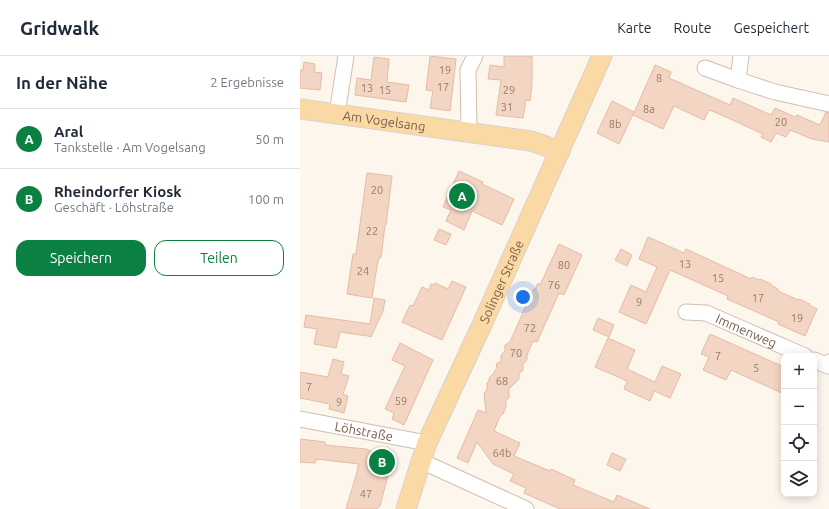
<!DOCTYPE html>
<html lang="de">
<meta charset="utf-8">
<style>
:root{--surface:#fff;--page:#f2f2f3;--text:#1f2937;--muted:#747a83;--line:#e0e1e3;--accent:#0b8043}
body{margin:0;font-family:Ubuntu,sans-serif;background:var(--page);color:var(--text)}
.controls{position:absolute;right:12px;bottom:12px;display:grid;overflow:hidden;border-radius:8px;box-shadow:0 2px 10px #0003}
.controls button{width:36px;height:36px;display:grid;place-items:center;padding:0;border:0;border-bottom:1px solid var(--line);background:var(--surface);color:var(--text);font:20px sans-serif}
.you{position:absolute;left:223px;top:241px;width:14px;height:14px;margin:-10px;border:3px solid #fff;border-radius:50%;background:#1a73e8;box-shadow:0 0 0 6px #1a73e833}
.badge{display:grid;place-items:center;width:26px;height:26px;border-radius:50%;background:var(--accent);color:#fff;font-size:13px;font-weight:700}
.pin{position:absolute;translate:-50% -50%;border:2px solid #fff;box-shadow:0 1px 4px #0006}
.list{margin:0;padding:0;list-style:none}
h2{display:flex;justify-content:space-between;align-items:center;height:52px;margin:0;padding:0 16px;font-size:17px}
h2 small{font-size:13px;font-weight:400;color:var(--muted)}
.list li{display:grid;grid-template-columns:26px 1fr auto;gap:12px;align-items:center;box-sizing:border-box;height:60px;padding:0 16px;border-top:1px solid var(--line)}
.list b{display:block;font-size:15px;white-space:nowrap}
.list p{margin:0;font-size:13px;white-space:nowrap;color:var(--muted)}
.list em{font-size:13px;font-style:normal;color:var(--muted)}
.actions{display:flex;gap:8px;padding:12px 16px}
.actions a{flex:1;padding:9px 0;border:1px solid var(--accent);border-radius:12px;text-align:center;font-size:14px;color:var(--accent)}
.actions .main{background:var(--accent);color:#fff}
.icon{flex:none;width:22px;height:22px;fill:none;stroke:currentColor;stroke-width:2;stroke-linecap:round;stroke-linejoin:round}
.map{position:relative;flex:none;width:529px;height:453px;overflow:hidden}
header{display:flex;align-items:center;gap:24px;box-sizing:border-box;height:56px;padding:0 20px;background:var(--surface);border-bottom:1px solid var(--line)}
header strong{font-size:19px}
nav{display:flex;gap:22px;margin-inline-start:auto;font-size:14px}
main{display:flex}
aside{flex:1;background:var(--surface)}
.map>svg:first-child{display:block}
.building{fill:#f3d5c3;stroke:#e6bba3}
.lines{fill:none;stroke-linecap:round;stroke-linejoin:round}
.minor-casing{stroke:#d1beb0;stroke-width:17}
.major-casing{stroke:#dad1cd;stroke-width:21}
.minor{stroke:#fff;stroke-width:15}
.major{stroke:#fbd9a5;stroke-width:19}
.labels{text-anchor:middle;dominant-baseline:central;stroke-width:3;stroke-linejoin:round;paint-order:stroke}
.number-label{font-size:11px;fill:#987a6a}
.street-label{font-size:13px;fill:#7a5c4d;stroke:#fffaf3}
</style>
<header>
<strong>Gridwalk</strong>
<nav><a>Karte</a><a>Route</a><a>Gespeichert</a></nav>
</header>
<main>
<aside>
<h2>In der Nähe<small>2 Ergebnisse</small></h2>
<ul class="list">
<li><span class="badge">A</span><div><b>Aral</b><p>Tankstelle · Am Vogelsang</p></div><em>50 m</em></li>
<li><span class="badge">B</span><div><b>Rheindorfer Kiosk</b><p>Geschäft · Löhstraße</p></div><em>100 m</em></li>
</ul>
<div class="actions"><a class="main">Speichern</a><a>Teilen</a></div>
</aside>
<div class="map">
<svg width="529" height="453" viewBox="0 0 529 453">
<rect width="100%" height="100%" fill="#fdf6ec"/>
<path class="building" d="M130 0 156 3 150 55 130 52 133 35 126 34Z
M204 0H232V28L230 45 226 44 223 62 196 59 201 24 188 23 190 9 204 11Z
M74 1 89 3 87 26 109 29 106 46 55 39 57 22 71 24Z
M4 6 15 8 14 16 22 17 20 34 0 32V14H3Z
M355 9 371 16 369 22 430 49 433 42 471 59 475 52 495 61 497 59 520 69 526 56 529 57V86L512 83 490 74 486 81 476 77 471 86 461 81 463 78 417 57 409 54 404 64 374 50 363 73 333 59Z
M312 45 334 56 319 88 297 77Z
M159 115 183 126 182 128 214 143 202 169 172 155 164 174 146 165 151 154 143 151Z
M67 117 92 120 86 169H85L81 202 79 201 77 210 72 242 47 238 53 198H56Z
M139 173 151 178 146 189 134 184Z
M348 181 384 197 386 193 451 223 452 221 459 224 460 223 471 228V229L478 233V235L498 244 499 243 510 248 509 249 517 253 505 280 478 268 479 266 427 243 428 240 370 214 346 268 319 256 331 229 346 236 357 211 339 203Z
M259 188 282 199 264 239 259 237 237 286 233 285 227 299V304L223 308V314L219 318V323L209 333V342L206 344V352L204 354V357L200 360 194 375 220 387 214 400 250 415 251 413 275 424 273 429 314 446 317 439 350 453H260L224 437 226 432 210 425 214 418 193 408 177 386 168 407 157 402 178 354 186 357 184 337 187 334V327L189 325V322L194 317 197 311 196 308 201 305V299L205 295V289L210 286 231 238 234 233 235 234 238 227 240 229Z
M321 193 332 199 327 210 315 204Z
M152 225 166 231 142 284 102 266 110 249 113 250 122 231 129 234 131 228 133 229 135 227 148 233Z
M74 242 85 244 83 255 71 281 68 280 40 276 36 292 14 288 17 273 4 271 6 259 70 268Z
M298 262 314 269 309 281 293 274Z
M410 278 484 311V338L431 314 426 324 403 314 409 301 401 298Z
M308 282 335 294 327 313 355 326 362 310 381 318 370 342 354 335 350 345 324 333 327 325 295 311Z
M100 287 133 304 104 369 92 363 94 357 85 353 105 310 92 304Z
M33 303 44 306 41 318 49 320 43 338 48 340 44 357 29 353 30 348 0 342V316L28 321Z
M0 383 25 386V389L66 393 90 404 91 408 80 450 77 453H46L58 413H57L59 408 16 403 15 407 0 406Z
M312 397 326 403 320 415 307 409Z"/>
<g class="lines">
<defs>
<g id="minor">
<path d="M441 0 438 24 475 36 529 48"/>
<path d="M405 12 438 24"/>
<path d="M37 58 46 0"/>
<path d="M169 76 168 14 175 0"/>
<path id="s1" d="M386 256 406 257 505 300"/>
<path d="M514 304 528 310 529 306"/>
<path id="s2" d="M0 363 127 387"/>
<path d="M121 405 226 453"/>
</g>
<g id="major">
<path id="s3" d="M0 53 231 85 243 89 260 96"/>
<path id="s4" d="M106 453 127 387 185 262 302 0"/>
</g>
</defs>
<use href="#minor" class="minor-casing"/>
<use href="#major" class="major-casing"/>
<use href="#minor" class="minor"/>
<use href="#major" class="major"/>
</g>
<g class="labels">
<g class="number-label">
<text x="145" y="14">19</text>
<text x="359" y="22">8</text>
<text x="143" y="31">17</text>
<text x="67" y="32">13</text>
<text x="85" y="34">15</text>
<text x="209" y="34">29</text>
<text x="207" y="51">31</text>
<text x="349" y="53">8a</text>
<text x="481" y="66">20</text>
<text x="315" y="68">8b</text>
<text x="77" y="134">20</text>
<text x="72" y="175">22</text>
<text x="385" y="208">13</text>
<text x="264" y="209">80</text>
<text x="63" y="215">24</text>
<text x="418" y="222">15</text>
<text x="254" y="229">76</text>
<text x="458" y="242">17</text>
<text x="339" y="246">9</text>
<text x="497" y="262">19</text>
<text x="230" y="272">72</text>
<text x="216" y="297">70</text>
<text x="418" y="300">7</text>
<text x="456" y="312">5</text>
<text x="202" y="325">68</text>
<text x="9" y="331">7</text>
<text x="101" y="345">59</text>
<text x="39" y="346">9</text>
<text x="202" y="397">64b</text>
<text x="66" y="438">47</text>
</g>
<g class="street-label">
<text stroke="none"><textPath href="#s3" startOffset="85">Am Vogelsang</textPath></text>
<text stroke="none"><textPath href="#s4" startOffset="247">Solinger Straße</textPath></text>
<text stroke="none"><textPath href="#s1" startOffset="64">Immenweg</textPath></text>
<text stroke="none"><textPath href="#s2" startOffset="65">Löhstraße</textPath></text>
</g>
</g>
</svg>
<div class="controls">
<button>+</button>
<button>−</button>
<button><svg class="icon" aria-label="locate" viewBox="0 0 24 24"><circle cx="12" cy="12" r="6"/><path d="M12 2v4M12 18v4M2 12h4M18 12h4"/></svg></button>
<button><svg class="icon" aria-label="layers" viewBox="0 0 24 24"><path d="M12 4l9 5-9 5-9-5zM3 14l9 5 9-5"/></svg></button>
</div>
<div class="you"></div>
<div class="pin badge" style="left:162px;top:140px">A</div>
<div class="pin badge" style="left:82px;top:406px">B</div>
</div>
</main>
